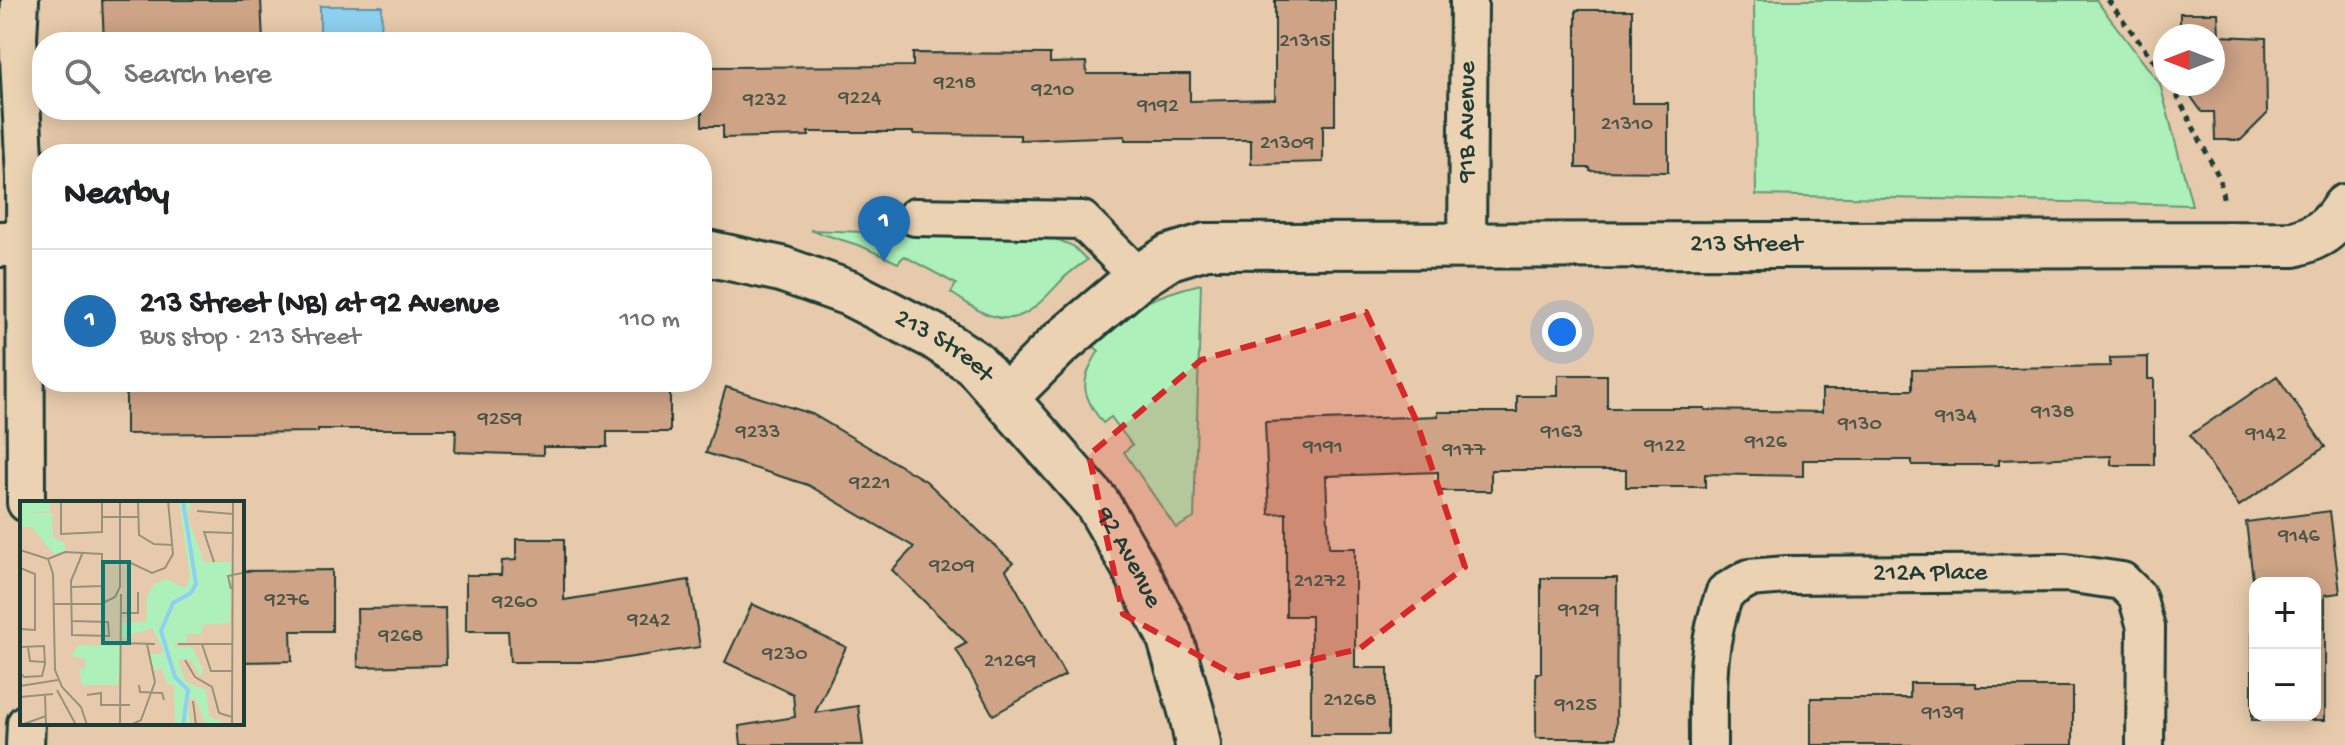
<!DOCTYPE html>
<meta charset="utf-8">
<style>
:root{--surface:#fff;--page:#f2f2f2;--text:#202124;--muted:#757577;--line:#e0e0e0;--accent:#1f6fb2}
body{margin:0;font-family:"Gochi Hand",sans-serif;background:var(--page);color:var(--text)}
.controls{position:absolute;right:24px;bottom:24px;display:grid;overflow:hidden;border-radius:16px;box-shadow:0 4px 20px #0003}
.controls button{width:72px;height:72px;display:grid;place-items:center;padding:0;border:0;border-bottom:2px solid var(--line);background:var(--surface);color:var(--text);font:40px sans-serif}
.compass{position:absolute;left:2153px;top:24px;width:72px;height:72px;border-radius:50%;background:var(--surface);box-shadow:0 4px 20px #0003;rotate:270deg}
.you{position:absolute;left:1562px;top:332px;width:28px;height:28px;margin:-20px;border:6px solid #fff;border-radius:50%;background:#1a73e8;box-shadow:0 0 0 12px #1a73e833}
.badge{display:grid;place-items:center;width:52px;height:52px;border-radius:50%;background:var(--accent);color:#fff;font-size:26px;font-weight:700}
.pin{position:absolute;translate:-50% -66px;filter:drop-shadow(0 2px 4px #0008)}
.pin::after{content:'';position:absolute;top:42px;width:28px;height:24px;background:inherit;clip-path:polygon(0 0,100% 0,50% 100%)}
.list{margin:0;padding:0;list-style:none}
h2{display:flex;justify-content:space-between;align-items:center;height:104px;margin:0;padding:0 32px;font-size:34px}
h2 small{font-size:26px;font-weight:400;color:var(--muted)}
.list li{display:grid;grid-template-columns:52px 1fr auto;gap:24px;align-items:center;box-sizing:border-box;height:144px;padding:0 32px;border-top:2px solid var(--line)}
.list b{display:block;font-size:30px;white-space:nowrap}
.list p{margin:0;font-size:26px;white-space:nowrap;color:var(--muted)}
.list em{font-size:26px;font-style:normal;color:var(--muted)}
.icon{flex:none;width:44px;height:44px;fill:none;stroke:currentColor;stroke-width:2;stroke-linecap:round;stroke-linejoin:round}
.map{position:relative;flex:none;width:2345px;height:745px;overflow:hidden}
.search{position:absolute;background:var(--surface);box-shadow:0 4px 20px #0003;left:32px;top:32px;width:680px;height:88px;display:flex;align-items:center;gap:20px;box-sizing:border-box;padding:0 28px;border-radius:32px;color:var(--muted);font-size:30px}
.panel{position:absolute;background:var(--surface);box-shadow:0 4px 20px #0003;left:32px;top:144px;width:680px;height:248px;border-radius:32px}
.map>svg:first-child{display:block}
.green{fill:#adf0ba;stroke:#669677;stroke-width:2}
.water{fill:#8dd0ef;stroke:#6195a4;stroke-width:2}
.building{fill:#cea386;stroke:#1f3d34;stroke-width:2}
.lines{fill:none;stroke-linecap:round;stroke-linejoin:round}
.minor-casing{stroke:#1f3d34;stroke-width:42}
.tertiary-casing{stroke:#1f3d34;stroke-width:50}
.path{stroke:#1f3d34;stroke-width:5;stroke-dasharray:6 6;stroke-linecap:butt}
.minor{stroke:#ebd2b3;stroke-width:36}
.tertiary{stroke:#ebd2b3;stroke-width:44}
.marked{fill:#d62828;fill-opacity:0.2;stroke:#d62828;stroke-width:6;stroke-dasharray:16 10;stroke-linejoin:round}
.labels{text-anchor:middle;dominant-baseline:central;stroke-width:7;stroke-linejoin:round;paint-order:stroke}
.number-label{font-size:22px;fill:#4b5648}
.street-label{font-size:26px;fill:#1f3d34;stroke:#ebd2b3}
.inset-river{fill:none;stroke:#8dd0ef;stroke-width:4}
.inset-road{fill:none;stroke:#97927b;stroke-width:2}
.view{fill:#0f766e;fill-opacity:0.15;stroke:#0f766e;stroke-width:4}
.inset-edge{fill:none;stroke:#1f3d34;stroke-width:4}
</style>
<div class="map">
<svg width="2345" height="745" viewBox="0 0 2345 745">
<rect width="100%" height="100%" fill="#e7caab"/>
<filter id="ink" filterUnits="userSpaceOnUse"><feTurbulence type="fractalNoise" baseFrequency=".0125" numOctaves="2"/><feDisplacementMap in="SourceGraphic" scale="16" xChannelSelector="R" yChannelSelector="G"/><feConvolveMatrix kernelMatrix="1 2 1 2 8 2 1 2 1" color-interpolation-filters="sRGB"/></filter>
<g filter="url(#ink)">
<path class="green" d="M1754 0H2096L2160 84 2192 205 1756 195Z
M810 230 1056 239 1073 246 1087 260C1079 266 1069 272 1062 280 1042 301 1022 328 989 315 976 311 963 300 951 293L956 284 904 256 898 263 861 246Z
M1201 284 1194 518 1176 528 1124 452 1132 445 1111 417 1103 423C1081 395 1079 381 1099 351L1091 344C1125 309 1154 295 1201 284Z"/>
<path class="water" d="M320 6H382L381 41H320Z"/>
<path class="building" d="M102 0H261L263 42H104Z
M1275 0H1335V125H1323V162L1251 164V140H1125V136L1020 140V135L913 134V132H808L809 136 723 138V126H702V67L913 66V53L1050 54V63L1086 62 1087 74H1190V101L1275 99Z
M1576 10H1632V103H1668V172L1590 171V168H1576Z
M2180 13H2218L2219 36 2266 38 2267 114 2241 140H2215L2214 112H2202L2182 84H2213V36H2180Z
M2148 357V379H2154V465H2111V456L1999 460V465H1912V460H1803V476L1705 474V487H1626V470H1491V491H1438V472L1326 476 1329 548H1355V668H1388V735H1311V616H1286V513L1269 514 1265 422 1438 416V412H1517V396H1558V375H1607V408H1705V410L1822 412V390H1912V370L2110 366V358Z
M2277 376 2325 447 2239 506 2190 435Z
M126 382H507V387L579 390V382H670V432H607V447H543V455L455 452 456 429H318V432L126 434Z
M726 387 812 414 926 481 1013 563 1006 570 1065 675 993 715 956 649 967 643 892 570 914 547 808 485 706 453Z
M2330 511 2340 593 2325 595V720H2252V633H2255V715H2315V583H2255V596L2246 522Z
M516 539H564V600L689 580 700 647 600 662H510L508 631H466V575H501L502 561 516 560Z
M332 570V631H291L292 661 242 662V571Z
M1541 578H1617L1616 738H1536V673H1541Z
M752 604 846 647 815 713 858 706 863 745H741L739 726 795 717 793 694 725 662Z
M445 608 446 665 358 667 357 609Z
M1910 683H1976V687H2073V745H1811V698H1910Z"/>
<g class="lines">
<defs>
<g id="minor">
<path d="M20 0 18 38 25 178 26 503"/>
<path d="M915 217 1082 220 1139 277"/>
<path id="s1" d="M1467 244 1469 0"/>
<path d="M25 745 26 723"/>
<path id="s2" d="M1708 745C1708 687 1705 647 1725 592L1749 578 1787 575 2066 573 2122 581 2137 596 2146 627 2145 745"/>
</g>
<g id="tertiary">
<path d="M0 244H42"/>
<path id="s3" d="M702 252 781 269 849 293 935 337 974 363 1097 503 1134 567 1169 635 1192 714 1198 745"/>
<path id="s4" d="M1006 397 1057 346 1139 277 1170 257 1206 246 2294 244C2321 236 2329 230 2345 207"/>
</g>
</defs>
<use href="#minor" class="minor-casing"/>
<use href="#tertiary" class="tertiary-casing"/>
<path class="path" d="M2108 0 2165 76
M2171 84 2220 179 2224 203"/>
<use href="#minor" class="minor"/>
<use href="#tertiary" class="tertiary"/>
</g>
</g>
<path class="marked" d="M1366 312 1416 420 1465 567 1359 649 1238 677 1123 614 1089 455 1201 360Z"/>
<g class="labels">
<g class="number-label">
<text x="1305" y="42">21315</text>
<text x="955" y="84">9218</text>
<text x="1053" y="91">9210</text>
<text x="860" y="99">9224</text>
<text x="765" y="101">9232</text>
<text x="1158" y="107">9192</text>
<text x="1627" y="125">21310</text>
<text x="1287" y="144">21309</text>
<text x="2053" y="413">9138</text>
<text x="1956" y="417">9134</text>
<text x="500" y="420">9259</text>
<text x="1860" y="425">9130</text>
<text x="758" y="433">9233</text>
<text x="1562" y="433">9163</text>
<text x="2266" y="435">9142</text>
<text x="1766" y="443">9126</text>
<text x="1665" y="447">9122</text>
<text x="1323" y="448">9191</text>
<text x="1464" y="451">9177</text>
<text x="870" y="484">9221</text>
<text x="2299" y="537">9146</text>
<text x="952" y="567">9209</text>
<text x="1320" y="582">21272</text>
<text x="287" y="601">9276</text>
<text x="515" y="603">9260</text>
<text x="1579" y="611">9129</text>
<text x="649" y="621">9242</text>
<text x="401" y="637">9268</text>
<text x="785" y="655">9230</text>
<text x="1010" y="662">21269</text>
<text x="1350" y="701">21268</text>
<text x="1576" y="706">9125</text>
<text x="1943" y="714">9139</text>
</g>
<g class="street-label">
<text stroke="none"><textPath href="#s1" startOffset="122">91B Avenue</textPath></text>
<text stroke="none"><textPath href="#s4" startOffset="794">213 Street</textPath></text>
<text stroke="none"><textPath href="#s3" startOffset="262">213 Street</textPath></text>
<text stroke="none"><textPath href="#s3" startOffset="546">92 Avenue</textPath></text>
<text stroke="none"><textPath href="#s2" startOffset="364">212A Place</textPath></text>
</g>
</g>
<g transform="translate(20 501)">
<rect width="224" height="224" fill="#e7caab"/>
<path d="M30 0V10L8 12H32L33 36 45 42V50L34 53 11 26H0V1ZM159 0H172L167 15 184 61H211L210 122 189 123 182 125V133H167V141L155 142V146H172L184 171 180 175 170 158 158 159 166 181 186 189 189 215 208 224 186 223 175 197 168 199 170 224H155L154 184 147 183 142 168 134 169 128 153H141L143 148 132 127 102 137V122L126 121 127 95 134 83 146 78 165 87 170 76ZM59 144 102 145 98 184H62L59 168 66 167 65 158 51 155Z" fill="#adf0ba"/>
<path class="inset-river" d="M163 224 168 189 155 176 141 130 153 102 171 92 176 83 163 0"/>
<path class="inset-road" d="M41 0V33L82 31V0M118 0 119 34 134 43 153 44M177 10 213 13M82 16H118M0 49 28 58M28 58 33 73 35 169 42 186 61 206 67 224M28 58 45 51 82 53V85L51 86M194 61 184 31 213 32M82 62H111L132 72 145 67 153 53 148 0M0 67 15 73V129L0 128M211 88 208 75 222 72M95 96 100 86V0M223 101V36M33 103H81L95 96M101 112H118V91M52 120 88 121 89 135 52 134 51 80 63 51M102 142 135 143M158 143H212M182 143 191 170H212M224 145V211M0 146 24 145 25 163 22 175 4 176 0 171M8 146 10 160 25 161M165 159 175 176 192 186 199 212 212 216M119 184 120 191 142 192 144 199M0 185 38 179M37 189 56 224M67 194 81 192V204H110M25 195 26 224M0 196 33 193M173 200 176 224M1 224 26 215M100 224 101 93M111 224 121 219 135 181 127 143M212 224 213 0"/>
<path class="view" d="M83 61H109V142H83Z"/>
<rect width="224" height="224" class="inset-edge"/>
</g>
</svg>
<div class="controls">
<button>+</button>
<button>−</button>
</div>
<svg class="compass" viewBox="-18 -18 36 36"><path d="M0-13l5 13h-10z" fill="#e53935"/><path d="M0 13l5-13h-10z" fill="#757577"/></svg>
<div class="you"></div>
<div class="pin badge" style="left:884px;top:262px">1</div>
<div class="search"><svg class="icon" aria-label="search" viewBox="0 0 24 24"><circle cx="10" cy="10" r="6"/><path d="M15 15l6 6"/></svg>Search here</div>
<section class="panel">
<h2>Nearby<small></small></h2>
<ul class="list">
<li><span class="badge">1</span><div><b>213 Street (NB) at 92 Avenue</b><p>Bus stop · 213 Street</p></div><em>110 m</em></li>
</ul>
</section>
</div>
